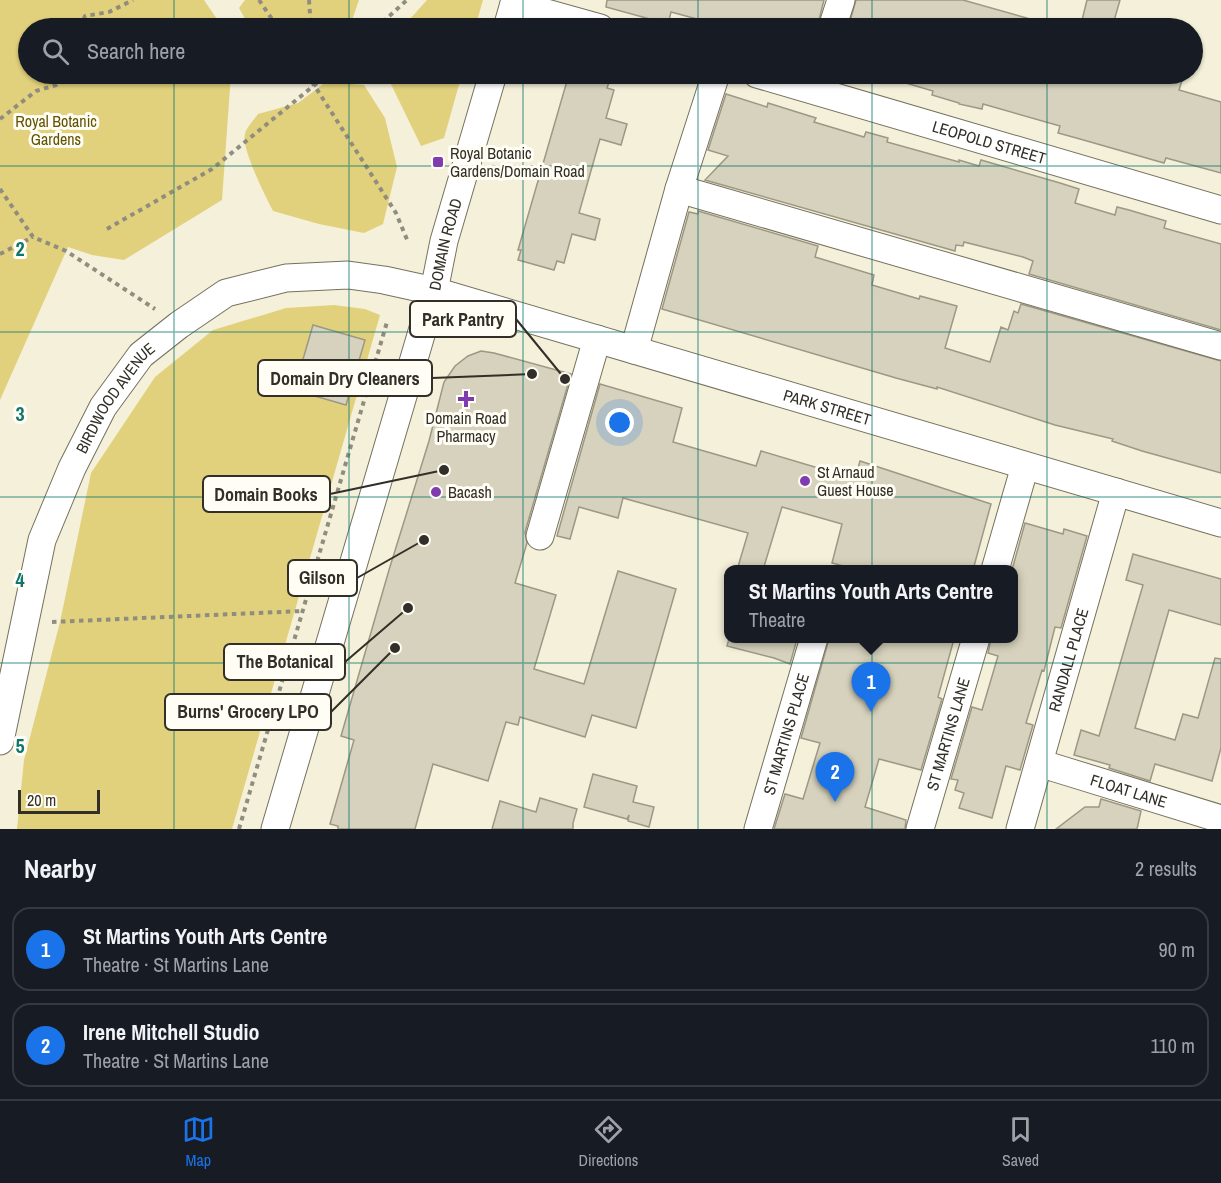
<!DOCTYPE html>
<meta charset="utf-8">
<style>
:root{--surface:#171b24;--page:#242831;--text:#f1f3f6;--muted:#9ea1a6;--line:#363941;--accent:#1a73e8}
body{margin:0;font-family:"Archivo Narrow",sans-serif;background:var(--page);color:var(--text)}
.scale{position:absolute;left:18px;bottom:15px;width:82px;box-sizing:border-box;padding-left:6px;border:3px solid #312f27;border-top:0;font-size:16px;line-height:21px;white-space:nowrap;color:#312f27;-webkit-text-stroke:4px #fffdf4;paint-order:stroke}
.you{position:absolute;left:620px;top:423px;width:21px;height:21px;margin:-15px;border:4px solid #fff;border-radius:50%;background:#1a73e8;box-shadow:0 0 0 9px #1a73e833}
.badge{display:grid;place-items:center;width:39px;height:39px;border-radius:50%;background:var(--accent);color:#fff;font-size:20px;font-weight:700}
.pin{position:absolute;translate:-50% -50px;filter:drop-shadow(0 2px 3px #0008)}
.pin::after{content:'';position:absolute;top:32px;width:21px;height:18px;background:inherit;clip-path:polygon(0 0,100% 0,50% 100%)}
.popup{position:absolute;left:724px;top:565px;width:294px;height:78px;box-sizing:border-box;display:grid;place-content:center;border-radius:12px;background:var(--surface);filter:drop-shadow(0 2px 4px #0005);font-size:20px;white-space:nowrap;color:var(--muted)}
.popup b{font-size:22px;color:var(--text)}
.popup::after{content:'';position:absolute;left:50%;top:100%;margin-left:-12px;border:12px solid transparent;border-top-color:var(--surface)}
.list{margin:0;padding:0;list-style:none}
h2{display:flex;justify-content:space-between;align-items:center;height:78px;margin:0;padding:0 24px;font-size:26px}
h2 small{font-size:20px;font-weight:400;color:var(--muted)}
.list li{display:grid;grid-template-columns:39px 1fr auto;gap:18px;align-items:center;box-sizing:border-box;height:84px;margin:0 12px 12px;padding:0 12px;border:2px solid var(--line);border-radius:18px}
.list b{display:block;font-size:22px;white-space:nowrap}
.list p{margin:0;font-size:20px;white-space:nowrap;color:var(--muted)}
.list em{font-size:20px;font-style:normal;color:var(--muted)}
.icon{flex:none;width:33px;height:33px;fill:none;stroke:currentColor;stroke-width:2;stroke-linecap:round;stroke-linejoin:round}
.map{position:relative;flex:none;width:1221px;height:829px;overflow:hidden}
.search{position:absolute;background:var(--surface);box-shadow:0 2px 4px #0004;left:18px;right:18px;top:18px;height:66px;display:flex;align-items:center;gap:15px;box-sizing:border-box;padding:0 21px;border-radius:33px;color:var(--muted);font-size:22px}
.sheet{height:270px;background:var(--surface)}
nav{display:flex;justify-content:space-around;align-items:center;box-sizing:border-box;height:84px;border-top:2px solid var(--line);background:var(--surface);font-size:16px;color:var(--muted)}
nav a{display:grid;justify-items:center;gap:3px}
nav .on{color:var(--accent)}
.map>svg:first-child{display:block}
.green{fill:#e2d17c}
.building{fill:#d6d2bd;stroke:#9c9884;stroke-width:1.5}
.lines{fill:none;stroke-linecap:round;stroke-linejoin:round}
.minor-casing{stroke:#75715e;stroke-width:29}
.path{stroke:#908d7f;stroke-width:4;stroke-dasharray:4.5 4.5;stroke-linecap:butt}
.minor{stroke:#fff;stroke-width:27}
.grid{fill:none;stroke:#0f766e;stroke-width:1.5;stroke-opacity:0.55}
.poi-dot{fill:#7f3baf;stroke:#fffdf4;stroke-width:2}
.labels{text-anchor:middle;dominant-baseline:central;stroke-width:6;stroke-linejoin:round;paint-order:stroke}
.park-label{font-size:16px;fill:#625406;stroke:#fffdf4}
.street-label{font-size:16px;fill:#312f27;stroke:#fffdf4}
.poi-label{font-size:16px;fill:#312f27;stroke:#fffdf4;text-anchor:start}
.grid-label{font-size:20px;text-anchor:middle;font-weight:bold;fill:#0f766e;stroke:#fffdf4;stroke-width:6;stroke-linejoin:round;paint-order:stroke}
.leader{fill:none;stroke:#312f27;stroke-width:2}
.callout-dot{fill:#312f27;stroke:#fffdf4;stroke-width:2}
.callout{fill:#fffdf4;stroke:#312f27;stroke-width:2}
.callout-label{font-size:18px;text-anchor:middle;font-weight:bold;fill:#312f27}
</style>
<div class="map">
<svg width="1221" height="829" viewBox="0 0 1221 829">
<rect width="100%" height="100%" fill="#f4f0da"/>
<path class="green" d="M0 0H204L223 28H28V74H231L222 200 124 260 92 255 68 247 0 400Z
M245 0H359L350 26 347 28H250L239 8Z
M427 0H483L475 28H402Z
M386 74H462L444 138 421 146Z
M326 82 364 85 385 118 397 167 383 224 364 233 319 224 273 211C266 197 241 149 245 134 246 128 254 120 258 114L298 103Z
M334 305 365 309 380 315 232 829H17L24 760 60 622 91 473 155 377 213 330 286 308Z"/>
<path class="building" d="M607 0H824L817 28H730L671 12 668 24 606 7Z
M856 0H963L1041 22 1040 28H848Z
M1087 0H1120L1112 28H1080Z
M569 74H592L610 79 607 88 614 90 606 118 627 124 621 145 600 139 579 213 600 219 595 240 572 234 564 263 557 261 554 270 518 260 521 250H518Z
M892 74H1184L1179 90 1221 102V173L1166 158 1164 163 1080 139 1058 133 1060 126 983 104 982 109 959 104V103L932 95 933 91 892 79Z
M726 94 767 107 768 103 816 118 814 122 864 137 866 132 888 138 887 142 959 162V160L979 166 981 160 1060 183 1079 189 1075 203 1115 215 1117 207 1129 210 1166 221 1164 228 1221 244V330L1029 274 1033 261 1023 257 964 242 963 246 956 245 955 251 705 180 728 156 708 150Z
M698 211 818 246 815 257 874 275 872 285 919 299 920 296 957 306 945 348 990 362 1001 327 1008 330 1014 311 1018 313 1021 304 1221 361V473L1142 451 1112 441 1113 439 1055 425 937 387V389L896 378 662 309 689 212 698 214Z
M313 325 365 340 346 405 294 390Z
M481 351 494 353 571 374 525 532 527 543 515 583 556 595 534 669 584 684 618 571 676 589 636 728 592 715 585 737 520 717 518 725 506 722 488 781 433 764 415 829H338V826L330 824 354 740 341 736 389 570 429 441 444 382 455 366 468 356Z
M600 384 682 408 673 442 756 466 761 451 855 479 860 461 991 504 973 570H858L832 563 842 524 782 507 763 570H737L748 533 623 498 618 518 579 507 570 539 557 536Z
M1025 523 1063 534 1064 529 1087 536 1061 628 1055 627 1044 671 1042 670 1026 723 1033 725 1020 770 1006 766 992 818 959 808 964 793 955 790 958 780 951 779 972 707 982 710 998 656 988 653 991 639H1014V570H1012Z
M1133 554 1221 579V625L1169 610 1135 728 1175 740 1183 714 1198 718 1215 658 1221 659V748L1212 781 1155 764 1150 781 1109 768 1110 765 1074 755 1081 730 1099 736 1143 585 1126 580Z
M729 639H797L790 664 774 658 727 646Z
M829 639H954L938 697 942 699 921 770 879 759 865 807 906 820 905 829H774L785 794 803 799 820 743 801 738Z
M593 774 637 786 633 802 654 807 649 827 628 821 629 815 627 819 584 807Z
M540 798 577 809 573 823V829H492L500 801 536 812Z
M1101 799 1141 811 1137 829H1056L1085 807H1099Z"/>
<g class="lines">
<defs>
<g id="minor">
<path d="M514 4 600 28"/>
<path d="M507 28 515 0"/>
<path d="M832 28 841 0"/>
<path id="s1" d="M757 74 1221 210"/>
<path d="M679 189 1221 346"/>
<path d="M634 350 679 189 716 74"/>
<path d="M540 536 597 339"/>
<path d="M995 570 1025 466"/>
<path id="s2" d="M0 741 42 540 72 468 103 407 141 355 179 325 226 293 286 278 348 275 384 280 434 291 1221 523"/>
<path id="s3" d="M1039 763 1221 819"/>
<path id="s4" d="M275 829 434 291 444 241 493 74"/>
<path id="s5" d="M758 829 814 638"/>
<path id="s6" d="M920 829 976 638"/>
<path id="s7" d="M1020 829 1116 492"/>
</g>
</defs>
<use href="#minor" class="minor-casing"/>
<path class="path" d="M259 0 278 28
M309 0 311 28
M82 28V24L85 16 109 12 133 0
M376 28 407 0
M307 74 396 213 408 242
M314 74 315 85
M0 119 36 91 56 85 59 82 60 76 65 74
M0 189 33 237 66 251 155 309
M107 229 212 169 328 74
M0 254 33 237
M52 622 303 611
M239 829 387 322"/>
<use href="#minor" class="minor"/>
</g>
<path class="grid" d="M174 0V28M349 0V28M523 0V28M698 0V28M872 0V28M1047 0V28M174 74V829M349 74V829M523 74V829M698 74V829M872 74V829M1047 74V829M0 166H1221M0 332H1221M0 497H1221M0 663H1221"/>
<g class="poi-dot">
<rect x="432" y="156" width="12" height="12" rx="3"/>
<path d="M463 390h6v6h6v6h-6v6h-6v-6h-6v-6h6z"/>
<circle cx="805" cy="481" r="6"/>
<circle cx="436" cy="492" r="6"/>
</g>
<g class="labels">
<g class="park-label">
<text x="56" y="121">Royal Botanic<tspan x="56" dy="18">Gardens</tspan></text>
</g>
<g class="street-label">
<text stroke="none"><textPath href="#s1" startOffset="242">LEOPOLD STREET</textPath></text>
<text stroke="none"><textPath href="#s4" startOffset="609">DOMAIN ROAD</textPath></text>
<text stroke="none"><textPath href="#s2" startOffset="366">BIRDWOOD AVENUE</textPath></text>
<text stroke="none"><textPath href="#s2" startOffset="1143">PARK STREET</textPath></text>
<text stroke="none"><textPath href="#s7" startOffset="176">RANDALL PLACE</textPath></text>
<text stroke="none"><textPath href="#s5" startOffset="99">ST MARTINS PLACE</textPath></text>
<text stroke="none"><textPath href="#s6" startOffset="99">ST MARTINS LANE</textPath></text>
<text stroke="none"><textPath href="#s3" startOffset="94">FLOAT LANE</textPath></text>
</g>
<g class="poi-label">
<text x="450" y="153">Royal Botanic<tspan x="450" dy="18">Gardens/Domain Road</tspan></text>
<text x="466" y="418" text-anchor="middle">Domain Road<tspan x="466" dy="18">Pharmacy</tspan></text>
<text x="817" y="472">St Arnaud<tspan x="817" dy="18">Guest House</tspan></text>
<text x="448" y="492">Bacash</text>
</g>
</g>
<g class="grid-label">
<text x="20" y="256">2</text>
<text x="20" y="421">3</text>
<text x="20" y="587">4</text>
<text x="20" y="753">5</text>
</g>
<path class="leader" d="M565 379L516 319M532 374L432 378M444 470L330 494M424 540L357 578M408 608L345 662M395 648L331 712"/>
<g class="callout-dot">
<circle cx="565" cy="379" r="6"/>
<circle cx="532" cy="374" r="6"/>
<circle cx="444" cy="470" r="6"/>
<circle cx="424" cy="540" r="6"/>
<circle cx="408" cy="608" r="6"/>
<circle cx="395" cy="648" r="6"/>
</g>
<g class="callout">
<rect x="410" y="301" width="106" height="36" rx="6"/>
<rect x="258" y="360" width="174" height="36" rx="6"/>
<rect x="203" y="476" width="127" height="36" rx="6"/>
<rect x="288" y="560" width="69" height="36" rx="6"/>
<rect x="224" y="644" width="121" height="36" rx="6"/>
<rect x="165" y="694" width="166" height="36" rx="6"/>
</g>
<g class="callout-label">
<text x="463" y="326">Park Pantry</text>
<text x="345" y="385">Domain Dry Cleaners</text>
<text x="266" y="501">Domain Books</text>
<text x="322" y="584">Gilson</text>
<text x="285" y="668">The Botanical</text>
<text x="248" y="718">Burns' Grocery LPO</text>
</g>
</svg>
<div class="scale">20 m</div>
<div class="you"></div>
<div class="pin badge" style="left:871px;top:712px">1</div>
<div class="popup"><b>St Martins Youth Arts Centre</b>Theatre</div>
<div class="pin badge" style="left:835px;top:802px">2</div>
<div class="search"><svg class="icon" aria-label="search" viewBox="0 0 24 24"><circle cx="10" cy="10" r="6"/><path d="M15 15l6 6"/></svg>Search here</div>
</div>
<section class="sheet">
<h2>Nearby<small>2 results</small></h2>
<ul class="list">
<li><span class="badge">1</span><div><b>St Martins Youth Arts Centre</b><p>Theatre · St Martins Lane</p></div><em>90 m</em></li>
<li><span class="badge">2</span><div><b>Irene Mitchell Studio</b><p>Theatre · St Martins Lane</p></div><em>110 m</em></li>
</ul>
</section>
<nav>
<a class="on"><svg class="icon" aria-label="map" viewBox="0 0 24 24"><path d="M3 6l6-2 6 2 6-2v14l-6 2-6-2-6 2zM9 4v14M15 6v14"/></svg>Map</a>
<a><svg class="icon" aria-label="directions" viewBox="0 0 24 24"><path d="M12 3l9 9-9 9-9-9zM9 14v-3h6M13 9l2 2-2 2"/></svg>Directions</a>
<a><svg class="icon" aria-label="saved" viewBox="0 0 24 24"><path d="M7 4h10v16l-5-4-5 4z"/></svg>Saved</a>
</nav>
